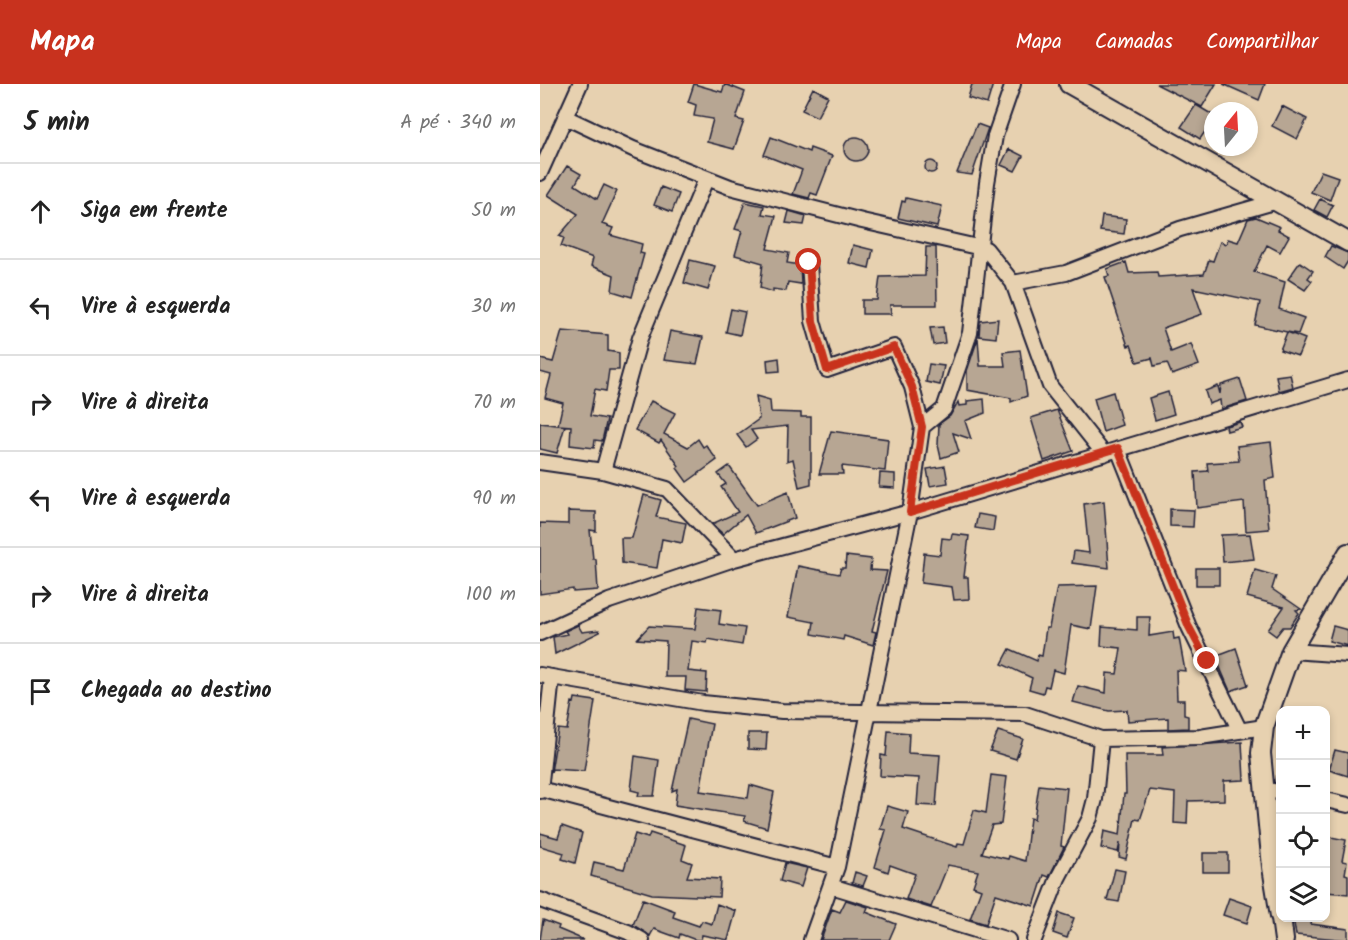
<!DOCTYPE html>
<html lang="pt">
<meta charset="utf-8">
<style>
:root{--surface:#fff;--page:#f6f6f6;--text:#222;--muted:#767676;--line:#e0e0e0;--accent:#c8321e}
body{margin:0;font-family:Kalam,sans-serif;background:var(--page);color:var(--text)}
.controls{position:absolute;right:18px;bottom:18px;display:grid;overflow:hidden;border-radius:12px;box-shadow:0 3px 9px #0003}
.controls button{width:54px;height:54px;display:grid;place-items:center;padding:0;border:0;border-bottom:2px solid var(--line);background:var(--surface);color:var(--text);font:30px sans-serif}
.compass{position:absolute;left:664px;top:18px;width:54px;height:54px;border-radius:50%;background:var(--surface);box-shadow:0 3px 9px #0003;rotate:18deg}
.stop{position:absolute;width:18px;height:18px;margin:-14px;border:4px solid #c8321e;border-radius:50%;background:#fff}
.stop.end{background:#c8321e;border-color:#fff;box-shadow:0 2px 6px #0008}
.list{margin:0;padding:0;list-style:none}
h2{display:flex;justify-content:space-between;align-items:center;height:78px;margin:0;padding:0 24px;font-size:26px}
h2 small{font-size:20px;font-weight:400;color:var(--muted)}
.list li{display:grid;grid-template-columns:39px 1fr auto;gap:18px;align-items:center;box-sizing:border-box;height:96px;padding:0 24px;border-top:2px solid var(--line)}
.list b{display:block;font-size:22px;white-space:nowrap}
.list em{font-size:20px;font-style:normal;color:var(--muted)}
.icon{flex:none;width:33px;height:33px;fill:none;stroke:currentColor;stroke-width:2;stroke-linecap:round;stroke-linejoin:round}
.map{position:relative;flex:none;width:808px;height:856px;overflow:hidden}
header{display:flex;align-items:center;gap:36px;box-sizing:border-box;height:84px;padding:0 30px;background:var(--accent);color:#fff}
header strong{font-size:28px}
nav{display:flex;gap:33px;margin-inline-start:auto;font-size:21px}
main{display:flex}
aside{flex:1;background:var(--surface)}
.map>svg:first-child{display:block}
.building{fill:#b7a693;stroke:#22223b;stroke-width:1.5}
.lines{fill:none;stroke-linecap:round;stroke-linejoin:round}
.minor-casing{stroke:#22223b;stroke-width:18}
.tertiary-casing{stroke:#22223b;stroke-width:22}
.minor{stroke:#e7d1b0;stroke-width:14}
.tertiary{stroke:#e7d1b0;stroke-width:18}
.route{stroke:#c8321e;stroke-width:8}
</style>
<header>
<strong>Mapa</strong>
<nav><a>Mapa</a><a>Camadas</a><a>Compartilhar</a></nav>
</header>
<main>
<aside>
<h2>5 min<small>A pé · 340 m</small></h2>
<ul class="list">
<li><svg class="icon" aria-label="ahead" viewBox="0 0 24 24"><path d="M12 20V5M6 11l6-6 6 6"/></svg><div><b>Siga em frente</b></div><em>50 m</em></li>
<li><svg class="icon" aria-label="left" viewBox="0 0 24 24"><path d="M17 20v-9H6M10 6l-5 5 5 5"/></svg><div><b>Vire à esquerda</b></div><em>30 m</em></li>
<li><svg class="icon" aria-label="right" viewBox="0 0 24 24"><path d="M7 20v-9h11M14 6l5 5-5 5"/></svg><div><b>Vire à direita</b></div><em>70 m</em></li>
<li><svg class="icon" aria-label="left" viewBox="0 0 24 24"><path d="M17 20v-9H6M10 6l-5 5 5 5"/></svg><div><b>Vire à esquerda</b></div><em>90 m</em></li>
<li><svg class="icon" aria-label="right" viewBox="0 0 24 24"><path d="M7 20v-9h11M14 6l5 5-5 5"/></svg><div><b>Vire à direita</b></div><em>100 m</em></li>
<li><svg class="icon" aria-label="arrive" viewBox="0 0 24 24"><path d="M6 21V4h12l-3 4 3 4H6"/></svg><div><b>Chegada ao destino</b></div></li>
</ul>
</aside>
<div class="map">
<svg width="808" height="856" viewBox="0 0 808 856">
<rect width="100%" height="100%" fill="#e7d1b0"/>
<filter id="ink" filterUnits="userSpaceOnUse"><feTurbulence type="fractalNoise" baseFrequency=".0167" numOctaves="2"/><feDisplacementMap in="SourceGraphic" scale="12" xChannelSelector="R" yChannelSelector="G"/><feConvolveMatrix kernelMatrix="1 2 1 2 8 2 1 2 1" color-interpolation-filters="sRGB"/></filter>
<g filter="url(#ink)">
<path class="building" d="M154 0 182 8 185 0 205 8 196 35 204 37 194 65 167 58 173 35 154 32 156 21 148 18Z
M432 0H453L447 20 428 14Z
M616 0H676L662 23Z
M683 0H725L719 16Z
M273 4 288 12 277 33 262 26Z
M656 21 673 31V36L660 55 641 43Z
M742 22 767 35 757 55 732 42Z
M437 40 448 44 432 91 417 89Z
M231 53 269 68 270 64 292 72 277 111 271 109 269 114 253 110 262 86 224 71Z
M304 65a12 12 0 1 1 24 0a12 12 0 1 1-24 0Z
M469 65 483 72 475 87 461 81Z
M385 83a6 6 0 1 1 12 0a6 6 0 1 1-12 0Z
M27 82 41 90 35 101 57 115 64 101 77 107 62 140 73 144 70 151 102 160 100 169 104 170 92 213 72 207 74 191 51 182 53 174 21 162 24 154 19 152 38 130 8 111Z
M781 87 798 93 790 116 771 108Z
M121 103 139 110 132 128 114 121Z
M366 114 402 122 397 143 358 134 362 117 365 118Z
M780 115 793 121 787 133 774 126Z
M205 118 224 122 222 130 236 132 227 165 249 169 247 179 260 181 261 200 248 198 246 207 233 205V208L220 204 223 179 195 171 202 147 195 145Z
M249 127 266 132 264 141 246 139Z
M562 132 586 135 584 150 560 147Z
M716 133 740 143 738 146 749 152 740 168 727 161 714 188 745 198 739 225 764 234 758 250 747 248 765 255 758 272 740 266 747 248 715 241 720 218 653 204 662 230 623 244 631 268 651 260 659 281 632 291 627 279 614 282 612 274 597 278 591 261 588 262 565 193 569 192 567 185 586 178 589 189 617 188 618 193 664 190 669 176 673 177 680 158 686 160 688 155 698 158 708 135Z
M313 161 333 166 329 184 309 179Z
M791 162 808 169V177L803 185 785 173Z
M386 163H396L397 221H350L351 230H322V216H337L340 193 385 192Z
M150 176 175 182 168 206 144 199Z
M760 178 773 187 768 194 772 197 765 206 748 195Z
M191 225 205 228 200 251 186 248Z
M458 235 456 254 439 252 440 237Z
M403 243 405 259 393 261 390 244Z
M22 247 68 251V267L79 269V286H69L66 307 55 305 50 332 67 335 62 357 55 356 54 364 30 361 31 342 18 341 23 319 5 314 11 291 0 288V275L13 278Z
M130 247 163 253 157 280 124 276Z
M438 254 440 282H465L463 268 480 266 487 312 471 318V314L427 306V287Z
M239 274 240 287 228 288 227 276Z
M389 280 404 282 400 301 386 298Z
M750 290 753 303 739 307 736 292Z
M700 295 707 317 681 325 680 316 669 320 665 307 678 302 680 310 681 301Z
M573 308 582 341 563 348 554 314Z
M628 308 634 330 615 336 609 314Z
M216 312 230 316 231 328 261 329V333H271V400L259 403 253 375 247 377 248 342 211 346 217 355 206 363 197 351 219 335Z
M444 315 445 329 425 337 431 355 413 349 419 368 401 374 398 361 399 340 410 332 418 318 419 322 427 321V317Z
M111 317 135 329 124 350 148 363 158 355 163 363 166 361 177 376 147 398 137 384 139 382 121 356 119 359 95 346Z
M517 326 533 367 504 377 491 334Z
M700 338 702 343 687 347 686 342Z
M0 339 25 342 17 369 0 365Z
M291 347 348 355 345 387 302 382 303 390H279Z
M731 358 735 394 725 396 729 445 706 447 704 418 657 424 655 388 668 387 667 379 699 377 697 362Z
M189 382 217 421 248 408 255 434 216 449 206 431 183 450 172 440 198 428 181 403 186 400 178 390Z
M405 382 408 399 390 402 387 385Z
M340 389 355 390V404L339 403Z
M104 411 121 416 116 433 146 439 142 459 122 455 117 484 82 479 81 454H92Z
M564 417 569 484 532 479 534 467 549 469 544 420Z
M630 425 654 426 653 443 630 442Z
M28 427 56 428V447L50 446 53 475H56L58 506 33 508V505L0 510V439L28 440Z
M438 430 455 433 453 447 435 444Z
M412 450 429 452 424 493H428L429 515 414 516 412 503 381 499 384 469 400 471 402 454 411 455Z
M710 450 714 475 683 478 681 451Z
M306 472 331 475 330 486 347 487 332 547 336 548 333 561 304 552 303 556 272 550 274 538 248 533 258 482 299 490 301 484H305Z
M656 484H679V501H656Z
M715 486 736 492 732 505 761 525 756 526 759 529 750 543H743L736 552 728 546 744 523 707 513Z
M557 502 551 545 531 541 524 589 513 586 509 603 505 602 503 609 489 605 492 594 462 580 470 565 497 577 498 571 502 572 506 544H509L517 503Z
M158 523 181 526 179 540 205 544 202 561 168 555 167 559 152 557 148 587 167 589 166 608 145 606 146 593H125L126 557 97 555 109 542 155 545Z
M597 533H610L609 552 633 548 634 555 639 554 645 587 636 586 637 616H644V631L648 632V644L628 645V634L588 637 587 626 569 627 533 618 538 602 566 609 567 589 577 590 581 564 561 562 562 543 597 546Z
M38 541 42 548 59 546 60 548 15 570 13 553 27 550 25 547Z
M793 542 808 546V562L789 557Z
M696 564 708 601 690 607 675 572Z
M35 614 55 617 44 687 12 685 11 688 18 645 27 646 32 618 34 619Z
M148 635 172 640 160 707 208 714 210 701 234 708 227 744 204 737 205 732 135 721 137 705 132 707Z
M348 647 369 649 368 669 400 671 396 722 377 721 379 694 340 692 341 671 346 672Z
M458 647 483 655 476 675 450 667Z
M208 649H227L226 666 208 665Z
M702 658 704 696 684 697V716L648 717 647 740 634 739 635 709 610 706 600 736 595 735 586 775 579 773 580 759 578 768 561 764 564 747 580 751 584 710H586L585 671H623L622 663Z
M795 666 808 669V692L789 686Z
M95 672 119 676 114 712H98L99 708 91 706Z
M451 691 467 693 461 740 452 741 442 769 468 775 469 772 485 777 490 734 494 735 499 701 527 704 521 762 524 763 509 793 504 791 494 822 456 810 446 840 430 835 441 805 433 802 438 787 408 781 391 823 366 815 375 790 350 781 348 788 335 783 346 746 340 745 347 722 368 728 363 745 417 763 418 759 424 760 434 726 446 729Z
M22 742 42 749 35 779 22 775 24 769 0 762V749L18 754Z
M110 749 146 761 142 775 152 779 147 793 180 795 179 813 112 810 51 792 54 778 84 785 95 750 108 754Z
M786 752 806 756 802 777 807 778 805 790 808 791V810L786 808Z
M663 769H688V788H663Z
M245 779 267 784 261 803 240 797Z
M575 785 585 787 579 818 567 816Z
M315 788 327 792 323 802 312 799Z
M689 814 712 822 707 839 683 831Z
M103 815 135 827 133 833 159 842 162 837 172 840 177 820 196 827 188 856 162 851 161 856H156L140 850 139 854 114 845 110 852 93 841Z
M306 816 328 823 326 828 356 840 349 856H281L292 825 300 828Z
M519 829 534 834 527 854 513 849Z
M753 834H772L771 840 808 845V856L756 851Z
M3 836 19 842 18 845 44 856H0Z"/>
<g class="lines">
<defs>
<path id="minor" d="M25 33 93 65 190 103 322 137 446 165 473 199 510 302 564 370
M0 89 40 0
M269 179 273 237 287 286 354 263 372 303 382 343
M473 199 526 189 640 145 734 118
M578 365 649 543 700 647
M0 378 63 387 127 405 194 475
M63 387 100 254 166 95
M0 549 69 517 194 475 370 428 808 296
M751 567 808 571
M0 591 163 619 242 627 485 630 561 655 660 653 724 643
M0 705 297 783
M726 706 740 708
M0 707 12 593
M786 716 808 721
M291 802 468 856
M0 816 88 848 102 856
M271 856 297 783 370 428 382 343 404 325 430 249 447 99 455 52 473 0
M494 856 518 794 550 734 555 715 561 655"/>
<path id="tertiary" d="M529 0 808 158
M740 832 732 783 721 669 724 643 751 567 808 469
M741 834 744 856"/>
</defs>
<use href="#minor" class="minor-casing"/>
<use href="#tertiary" class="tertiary-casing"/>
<use href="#minor" class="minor"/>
<use href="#tertiary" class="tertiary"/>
</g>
</g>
<g class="lines" filter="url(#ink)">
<path class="route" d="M269 178 273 237 287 286 354 263 372 303 382 343 370 428 578 364 649 543 667 577"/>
</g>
</svg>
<div class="controls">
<button>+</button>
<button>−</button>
<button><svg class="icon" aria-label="locate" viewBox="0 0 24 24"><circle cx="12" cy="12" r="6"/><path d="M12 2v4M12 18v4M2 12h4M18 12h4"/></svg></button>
<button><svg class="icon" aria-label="layers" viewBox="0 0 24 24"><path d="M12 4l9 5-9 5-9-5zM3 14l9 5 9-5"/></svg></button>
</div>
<svg class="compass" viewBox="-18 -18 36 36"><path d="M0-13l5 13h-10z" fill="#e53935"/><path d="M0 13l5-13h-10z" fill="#767676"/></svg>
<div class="stop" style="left:269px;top:178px"></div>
<div class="stop end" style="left:667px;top:577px"></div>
</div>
</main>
